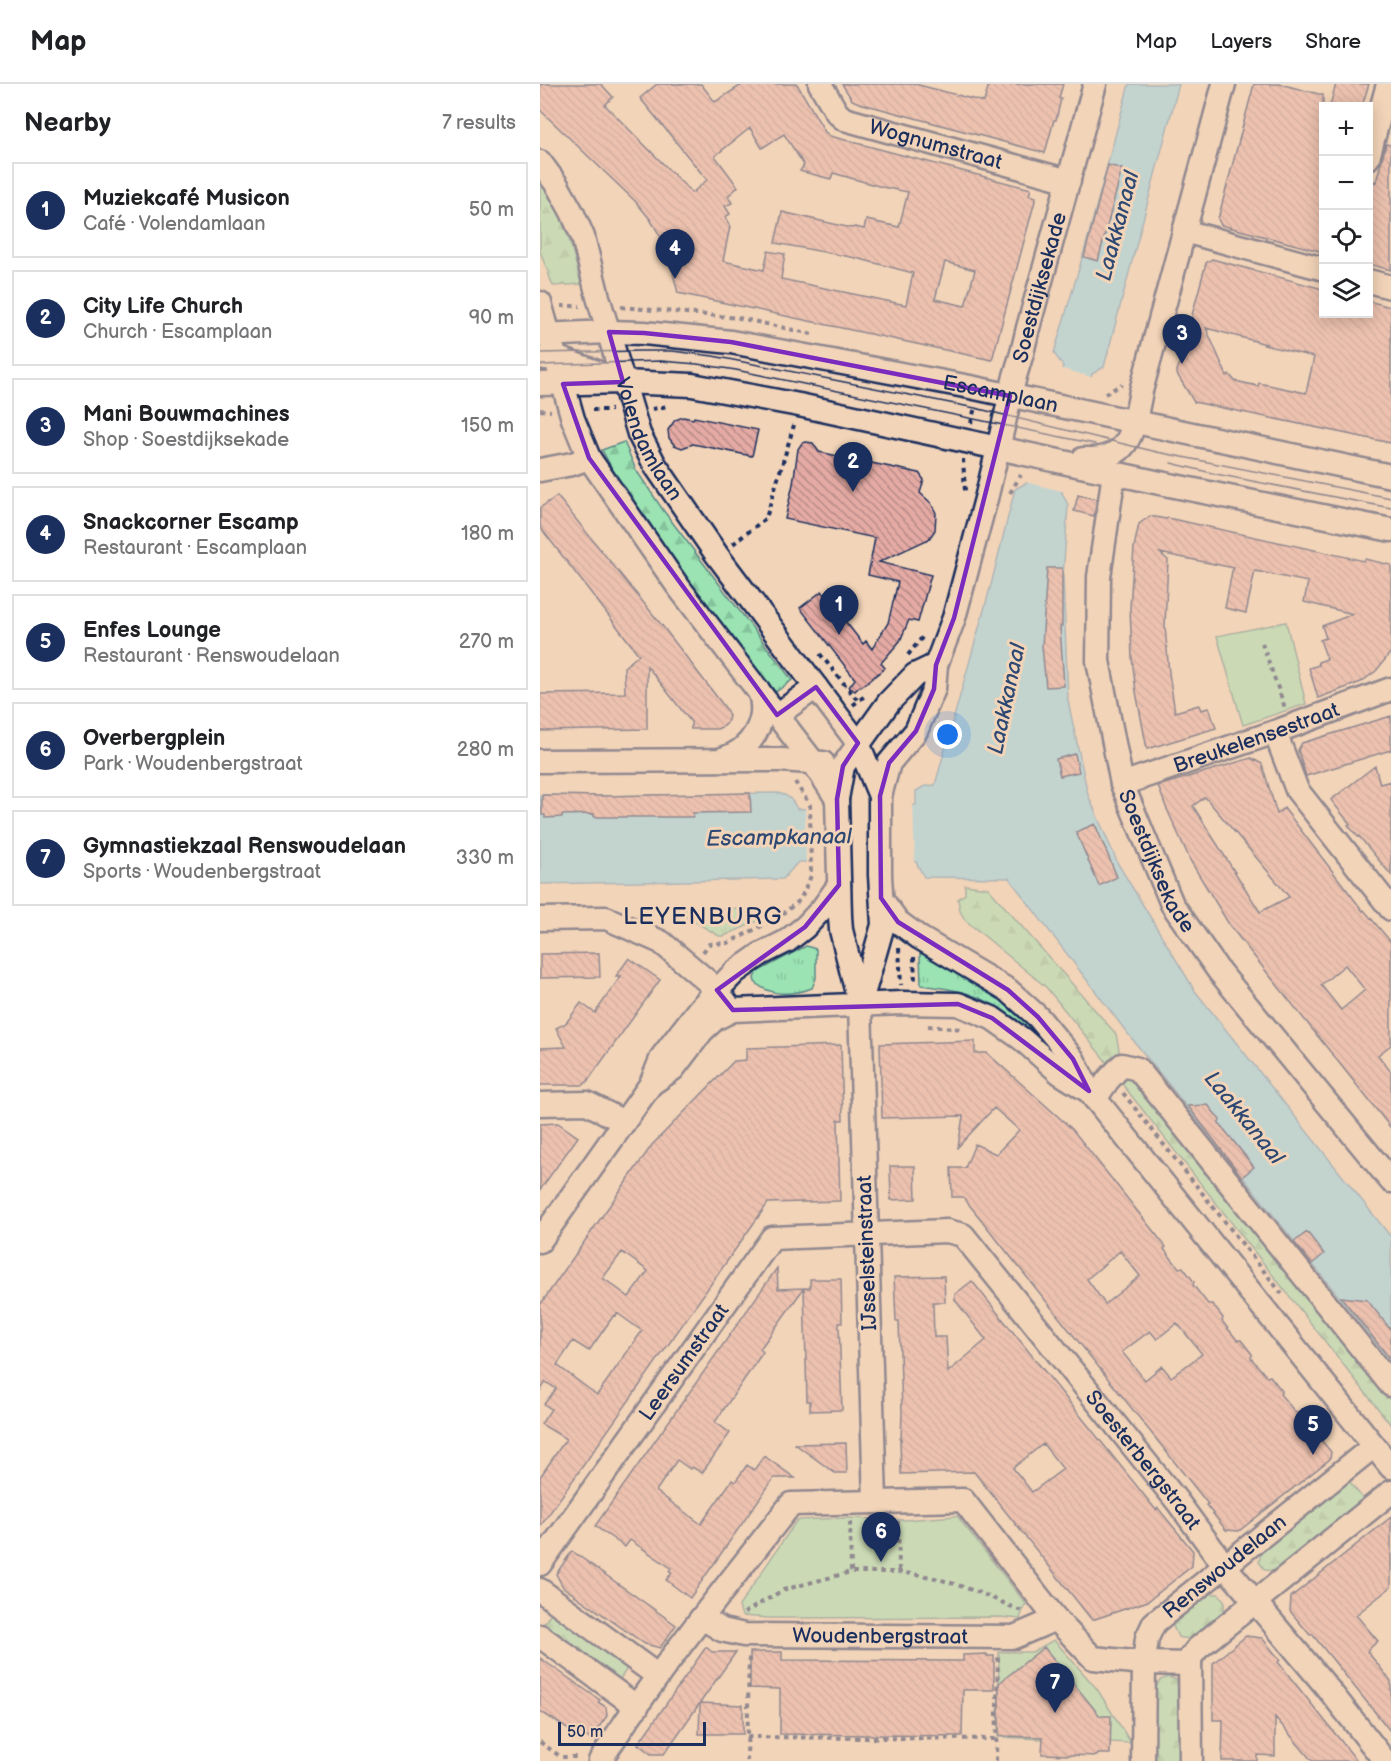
<!DOCTYPE html>
<meta charset="utf-8">
<style>
:root{--surface:#fff;--page:#f2f2f2;--text:#202124;--muted:#757577;--line:#e0e0e0;--accent:#1b2f5e}
body{margin:0;font-family:"Balsamiq Sans",sans-serif;background:var(--page);color:var(--text)}
.controls{position:absolute;right:18px;top:18px;display:grid;overflow:hidden;border-radius:0px;box-shadow:0 3px 15px #0003}
.controls button{width:54px;height:54px;display:grid;place-items:center;padding:0;border:0;border-bottom:2px solid var(--line);background:var(--surface);color:var(--text);font:30px sans-serif}
.scale{position:absolute;left:18px;bottom:15px;width:148px;box-sizing:border-box;padding-left:6px;border:3px solid #1b2f5e;border-top:0;font-size:16px;line-height:21px;white-space:nowrap;color:#1b2f5e;-webkit-text-stroke:4px #f2d4b8;paint-order:stroke}
.you{position:absolute;left:408px;top:651px;width:21px;height:21px;margin:-15px;border:4px solid #fff;border-radius:50%;background:#1a73e8;box-shadow:0 0 0 9px #1a73e833}
.badge{display:grid;place-items:center;width:39px;height:39px;border-radius:50%;background:var(--accent);color:#fff;font-size:20px;font-weight:700}
.pin{position:absolute;translate:-50% -50px;filter:drop-shadow(0 2px 3px #0008)}
.pin::after{content:'';position:absolute;top:32px;width:21px;height:18px;background:inherit;clip-path:polygon(0 0,100% 0,50% 100%)}
.list{margin:0;padding:0;list-style:none}
h2{display:flex;justify-content:space-between;align-items:center;height:78px;margin:0;padding:0 24px;font-size:26px}
h2 small{font-size:20px;font-weight:400;color:var(--muted)}
.list li{display:grid;grid-template-columns:39px 1fr auto;gap:18px;align-items:center;box-sizing:border-box;height:96px;margin:0 12px 12px;padding:0 12px;border:2px solid var(--line);border-radius:0px}
.list b{display:block;font-size:22px;white-space:nowrap}
.list p{margin:0;font-size:20px;white-space:nowrap;color:var(--muted)}
.list em{font-size:20px;font-style:normal;color:var(--muted)}
.icon{flex:none;width:33px;height:33px;fill:none;stroke:currentColor;stroke-width:2;stroke-linecap:round;stroke-linejoin:round}
.map{position:relative;flex:none;width:851px;height:1677px;overflow:hidden}
header{display:flex;align-items:center;gap:36px;box-sizing:border-box;height:84px;padding:0 30px;background:var(--surface);border-bottom:2px solid var(--line)}
header strong{font-size:28px}
nav{display:flex;gap:33px;margin-inline-start:auto;font-size:21px}
main{display:flex}
aside{flex:1;background:var(--surface)}
.map>svg:first-child{display:block}
.grass{fill:url(#grass-tufts);stroke:#5b8988;stroke-width:1.5}
.forest{fill:url(#forest-firs);stroke:#5b8988;stroke-width:1.5}
.park{fill:#9be3b2;stroke:#5b8988;stroke-width:1.5}
.water{fill:#8bd4ec;stroke:#5e92b3;stroke-width:1.5}
.pier{fill:#f2d4b8}
.building{fill:url(#building-back-hatch);stroke:#1b2f5e;stroke-width:1.5;fill-rule:evenodd}
.lines{fill:none;stroke-linecap:round;stroke-linejoin:round}
.minor-casing{stroke:#1b2f5e;stroke-width:27}
.path{stroke:#1b2f5e;stroke-width:4;stroke-dasharray:4.5 4.5;stroke-linecap:butt}
.minor{stroke:#f2d4b8;stroke-width:22}
.tram{stroke:#1b2f5e;stroke-width:1.5}
.marked{fill:none;stroke:#7b2cbf;stroke-width:4.5;stroke-linejoin:round}
.labels{text-anchor:middle;dominant-baseline:central;stroke-width:6;stroke-linejoin:round;paint-order:stroke}
.street-label{font-size:21px;fill:#1b2f5e;stroke:#f2d4b8}
.water-label{font-size:22px;font-style:italic;fill:#2c4873;stroke:#f2d4b8}
.quarter-label{font-size:24px;letter-spacing:1.5px;fill:#1b2f5e;stroke:#f2d4b8}
</style>
<header>
<strong>Map</strong>
<nav><a>Map</a><a>Layers</a><a>Share</a></nav>
</header>
<main>
<aside>
<h2>Nearby<small>7 results</small></h2>
<ul class="list">
<li><span class="badge">1</span><div><b>Muziekcafé Musicon</b><p>Café · Volendamlaan</p></div><em>50 m</em></li>
<li><span class="badge">2</span><div><b>City Life Church</b><p>Church · Escamplaan</p></div><em>90 m</em></li>
<li><span class="badge">3</span><div><b>Mani Bouwmachines</b><p>Shop · Soestdijksekade</p></div><em>150 m</em></li>
<li><span class="badge">4</span><div><b>Snackcorner Escamp</b><p>Restaurant · Escamplaan</p></div><em>180 m</em></li>
<li><span class="badge">5</span><div><b>Enfes Lounge</b><p>Restaurant · Renswoudelaan</p></div><em>270 m</em></li>
<li><span class="badge">6</span><div><b>Overbergplein</b><p>Park · Woudenbergstraat</p></div><em>280 m</em></li>
<li><span class="badge">7</span><div><b>Gymnastiekzaal Renswoudelaan</b><p>Sports · Woudenbergstraat</p></div><em>330 m</em></li>
</ul>
</aside>
<div class="map">
<svg width="851" height="1677" viewBox="0 0 851 1677">
<defs>
<pattern id="grass-tufts" width="24" height="20" patternUnits="userSpaceOnUse" patternTransform="scale(1.5)"><rect width="24" height="20" fill="#9be3b2"/><path d="M3 7l-1-3M5 7V3M7 7l1-3M15 17l-1-3M17 17v-4M19 17l1-3" fill="none" stroke="#85c39c"/></pattern>
<pattern id="forest-firs" width="22" height="20" patternUnits="userSpaceOnUse" patternTransform="scale(1.5)"><rect width="22" height="20" fill="#9be3b2"/><path d="M5 1l3.5 6h-7zM16 11l3.5 6h-7z" fill="#85c39c"/></pattern>
<pattern id="building-back-hatch" width="6" height="6" patternUnits="userSpaceOnUse" patternTransform="scale(1.5)"><rect width="6" height="6" fill="#e4aaa3"/><path d="M-1 5l2 2M0 0l6 6M5-1l2 2" fill="none" stroke="#b88b88"/></pattern>
</defs>
<rect width="100%" height="100%" fill="#f2d4b8"/>
<filter id="ink" filterUnits="userSpaceOnUse"><feTurbulence type="fractalNoise" baseFrequency=".0167" numOctaves="2"/><feDisplacementMap in="SourceGraphic" scale="12" xChannelSelector="R" yChannelSelector="G"/><feConvolveMatrix kernelMatrix="1 2 1 2 8 2 1 2 1" color-interpolation-filters="sRGB"/></filter>
<g filter="url(#ink)">
<path class="grass" d="M144 825H217C221 829 220 832 218 837L184 852H179L145 832 143 829Z
M266 862 276 865V894L272 904C253 911 230 913 215 898L214 894 217 888Z
M383 868 452 906 480 930 493 945V948L489 949C474 937 459 923 442 915 423 906 401 904 381 901L380 870Z"/>
<path class="forest" d="M0 98C24 130 32 162 41 200L13 202 0 167Z
M84 358 96 386 123 426 252 596 233 610C173 531 108 454 62 366Z
M425 801 448 804 576 950 580 972 569 981 506 903 425 836 420 827 418 815 425 810Z
M596 993 851 1309V1341L583 1001V995Z
M809 1397 824 1416 735 1487 725 1486 719 1478 721 1469Z
M669 1510H679L685 1518 683 1528 649 1555 638 1553 633 1542 637 1536Z
M11 1529 88 1583 80 1595 4 1539Z
M628 1593 637 1596 639 1604V1677H614L616 1603 620 1596Z"/>
<path class="park" d="M746 538 766 620 703 641 677 552Z
M417 1432 486 1520 484 1523 480 1535 460 1533 230 1534 202 1532 199 1522 257 1436 306 1434 365 1436Z
M514 1556 557 1605 591 1659 458 1653 459 1568H492Z"/>
<path class="water" d="M589 0H639L564 283 552 290 522 409 528 421 523 492 528 617 548 711 578 780 655 907 851 1153V1278L585 946 469 794 384 793 376 778H258L243 795 0 800V711L63 712 238 709C248 711 252 715 257 725L376 721V707L385 702 395 701 451 501 475 405 490 397 522 285 523 282 514 269 546 161Z"/>
<path class="pier" d="M519 284 555 294 526 408 485 398Z
M373 717 375 783 374 781H266L265 721Z"/>
<path class="building" d="M0 0H61L73 13 65 21 152 109 167 96 100 14 117 0H161L175 18 203 0H257L285 48 290 52 491 105 489 111 496 113 452 276 138 209 130 177 122 155 110 135 95 117 0 26ZM210 44 222 64 244 50 264 81 260 87 291 95 293 89 342 103 368 108 359 143 326 136 324 145 315 143 311 144 242 128 235 159 316 174 373 189 366 221 241 195 245 170 228 167 224 186 183 177 190 142 185 133 190 130 185 122 192 119 188 112 198 103 175 72ZM405 178 435 186 425 222 395 215Z
M302 0H375L444 18 449 0H523L519 14 521 15 516 36H514L505 69 319 19 312 16Z
M714 0H740L783 11V168L681 141 678 135Z
M796 0H829L822 22H790Z
M846 60 851 61V186L828 180V116L834 97 836 98Z
M568 81 582 85 558 177 544 173Z
M672 175 783 205V230H828V217L851 223V359L654 318 637 290V287L666 179ZM666 244 726 260 724 261 774 273 766 309 719 299 718 302 695 297 689 290 687 292Z
M143 333 153 335 154 333 218 346 212 372 153 360 142 364 134 361 129 354 128 346 135 336Z
M266 358 273 359 279 368 379 389 384 396 380 409 391 419 396 429 395 446 389 455 339 478 391 491 378 538 369 536 360 557 341 579 345 584 321 603 320 602 315 607 309 603 315 595 260 524 282 507 323 560 326 557 332 565 348 539 358 498 328 491 335 454 245 435 253 400 258 365 262 359Z
M538 411 557 415 554 432 534 427Z
M17 412 124 544 186 625 189 632 187 639 184 642 177 645H151V638L107 582V645L0 647V610L85 609 84 583 99 571 0 443V424Z
M610 432 626 435 628 434 824 477 825 475 851 481V568L836 587 821 598 778 614 769 584 779 581 778 578 787 575 780 556 786 554 782 542 813 530 764 518 768 498 715 487 706 529 685 524 692 487 694 484 620 469 628 476 625 542 629 589 635 628 659 621 661 626 669 624 676 644 607 665 596 608 592 574 590 524 594 463 599 440Z
M507 484H522V542H520L524 602 506 603 502 562Z
M851 632V666L766 692 758 666 762 659Z
M535 670 539 688 520 692 516 675Z
M711 674 722 680 737 730 744 724 823 827 824 826 851 858V961L838 971 851 988V1044L690 842 651 778 626 723 618 702ZM665 713 736 797 749 813 720 828 653 722ZM805 881 825 906 801 926 781 901Z
M835 682 840 700 851 697V791L823 757 819 752 818 753 808 741 810 740 791 716Z
M210 709 211 728 153 729V733H54V730L22 731V733L5 734V731H2V711L63 712Z
M555 740 577 793 559 802 536 748Z
M59 869 60 893 0 894V870Z
M89 874 120 896 47 998 43 1001H0V964L26 963 16 944 26 939 41 919 55 929 81 892H76Z
M435 957V969H447L532 1045 626 1163 624 1165 639 1184 643 1183 654 1198 653 1201 668 1220H672L680 1230 683 1234 682 1237 697 1256H701L712 1270 711 1274 727 1293 730 1292 742 1307 740 1310 756 1329H759L791 1368 790 1375 699 1447 686 1446 666 1421 668 1420 423 1113H412L411 1084H425L435 1060 456 1070 479 1046 454 1024 418 1063 423 1032 342 1034 340 960ZM580 1167 600 1192 565 1220 547 1195ZM637 1239 662 1270 631 1293 622 1282 605 1296 582 1268 610 1247 617 1255Z
M301 961 303 1036H298L300 1117 228 1119 0 1443V1393L26 1355 1 1340 11 1325 4 1320 16 1305 6 1298 0 1307V1221L112 1061 194 977 206 976V964ZM82 1168 108 1187 89 1213 63 1194ZM77 1229 102 1247 57 1311 17 1281 33 1257 49 1267 74 1231 76 1232Z
M668 1021 680 1036 679 1039 714 1083 702 1093 648 1022Z
M18 1039 38 1053 0 1106V1040Z
M350 1082H375L376 1115 351 1116Z
M767 1148 784 1170 772 1180 754 1158Z
M237 1184 238 1205 264 1204 220 1265 223 1268 175 1338 190 1349 162 1389 152 1383 150 1385 137 1376 116 1407 161 1440 192 1396 195 1398 207 1381 214 1386 224 1372 255 1394H234L150 1514 126 1496 132 1489 129 1487 131 1484 90 1456 85 1463 55 1442Z
M404 1192 405 1218H393L394 1253H406L408 1288 446 1256 415 1216V1210L432 1197 616 1426 618 1424 653 1467 652 1482 608 1517 552 1536 434 1388 361 1390 360 1355 361 1356 362 1329 359 1237H356L354 1193ZM503 1360 523 1385 492 1408 473 1384Z
M270 1195H301L302 1239H299L302 1326 270 1327V1317H267L264 1204H270Z
M801 1213 827 1216 851 1246V1276Z
M306 1359 307 1389H295L255 1360Z
M851 1433V1503L816 1531 838 1557 827 1567 851 1597V1648L772 1550 770 1551 750 1527 751 1513Z
M32 1467 136 1541 120 1564 105 1560 23 1503 16 1490Z
M706 1552 722 1554 740 1576 738 1578 817 1677H772L735 1633V1672L717 1671V1677H682L683 1636H673V1579Z
M166 1563 172 1568H196L124 1670H111L98 1660Z
M504 1563 560 1632H571L570 1670H558L557 1672 502 1670 503 1653 459 1652V1599Z
M210 1568H242V1576L423 1577V1571L447 1570V1572H454V1606H423L422 1652 240 1650V1605L210 1604Z
M0 1574 60 1616 58 1618 66 1623 67 1632 50 1655 38 1647 35 1650 0 1627Z
M160 1619 203 1621V1650H159Z"/>
<g class="lines">
<defs>
<g id="minor">
<path id="s1" d="M280 0 297 29 304 35 529 97"/>
<path d="M828 74 848 0"/>
<path id="s2" d="M0 78 17 101 32 128 43 153 58 213 99 350 115 381 177 471 318 659 340 712"/>
<path d="M644 147 784 185"/>
<path d="M828 197 851 203"/>
<path d="M0 219 33 335 49 374 137 501 273 678 297 715"/>
<path id="s3" d="M0 251 69 248 104 249 191 258 430 303 851 392"/>
<path d="M5 274 15 273 71 293"/>
<path d="M0 300 83 298 152 301 259 321 620 399 851 446"/>
<path d="M543 375C591 377 593 347 601 307L684 0"/>
<path d="M0 386 32 380 49 374"/>
<path id="s4" d="M574 389 559 493 558 577 582 700 632 820 678 886 851 1097"/>
<path d="M237 631 276 603"/>
<path d="M735 648 757 706 851 825"/>
<path d="M182 675C211 667 230 636 219 607"/>
<path d="M0 677 241 676 283 679"/>
<path id="s5" d="M582 700 735 648 851 605"/>
<path d="M342 816 358 838 380 854 468 906 498 933 533 975 549 1007 851 1383"/>
<path d="M0 835 66 834 121 858 167 897 186 918"/>
<path id="s6" d="M320 921 343 841 340 791V712L349 679 376 647 394 605 396 581 414 534 447 411 475 292 482 269 488 244 555 0"/>
<path d="M111 1000 133 985 162 947 175 935 193 926 362 919 418 920 452 934 482 955 520 989 547 1006"/>
<path d="M555 1015 568 996 582 981 598 985 851 1301"/>
<path d="M0 1020 47 1019 84 1038"/>
<path d="M0 1157 111 1000 122 973 159 925 195 888 221 870 247 857 265 843 282 825 299 801"/>
<path d="M335 1417 320 921 301 846 300 832 297 715 303 682 349 618 375 591 396 581"/>
<path id="s7" d="M0 1480 232 1154 407 1147 423 1151 637 1417 684 1481 785 1601 845 1677"/>
<path d="M0 1506 118 1592"/>
<path id="s8" d="M162 1534 182 1546 204 1551 474 1553 516 1535"/>
<path d="M0 1552 97 1623"/>
<path d="M60 1677C117 1587 185 1504 251 1420L423 1416 516 1535 553 1574 604 1579 650 1580"/>
<path id="s9" d="M603 1677 604 1579 607 1554 614 1539 834 1362"/>
<path d="M651 1677 650 1574 658 1564 851 1408"/>
</g>
</defs>
<use href="#minor" class="minor-casing"/>
<path class="path" d="M21 222H40
M81 223 199 234 272 250
M565 310 582 300
M112 325 128 322
M0 326 11 327
M52 326H71
M431 339 435 323
M423 375 425 407
M470 409 481 391
M193 460 226 434 254 341
M722 559 745 624
M280 570 319 618
M368 571 384 551
M313 621 326 611
M359 864 361 901
M163 868 169 860 188 859 236 835 260 816 271 792 270 721 255 698
M374 873 375 899
M388 942 422 945
M583 1009 742 1210
M358 1437 359 1488
M310 1438 311 1488
M204 1529 243 1506 265 1500 311 1488H359L392 1493 418 1501 443 1510 481 1527
M207 1653 457 1655
M0 1658 21 1673H40
M207 1677 209 1570
M456 1677 458 1572"/>
<use href="#minor" class="minor"/>
<path class="tram" d="M0 269 99 267H132L173 272 435 324 617 368 851 414
M0 281 121 277 157 280 196 286 555 360
M631 379 676 390 851 424"/>
</g>
</g>
<path d="M0 0H851V1677H0ZM69 248 104 249 191 258 470 312 414 534 396 581 394 605 376 647 349 679 340 712 341 814 358 838 468 906 498 933 533 975 549 1007 452 934 418 920 193 926 177 906 265 843 299 801 297 715 303 682 318 659 276 603 237 631 49 374 23 300 83 298Z" fill="#f2d4b8" fill-opacity=".55" fill-rule="evenodd"/>
<path class="marked" d="M69 248 104 249 191 258 470 312 414 534 396 581 394 605 376 647 349 679 340 712 341 814 358 838 468 906 498 933 533 975 549 1007 452 934 418 920 193 926 177 906 265 843 299 801 297 715 303 682 318 659 276 603 237 631 49 374 23 300 83 298Z"/>
<g class="labels">
<g class="street-label">
<text stroke="none"><textPath href="#s1" startOffset="138">Wognumstraat</textPath></text>
<text stroke="none"><textPath href="#s6" startOffset="750">Soestdijksekade</textPath></text>
<text stroke="none"><textPath href="#s3" startOffset="466">Escamplaan</textPath></text>
<text stroke="none"><textPath href="#s2" startOffset="300">Volendamlaan</textPath></text>
<text stroke="none"><textPath href="#s5" startOffset="142">Breukelensestraat</textPath></text>
<text stroke="none"><textPath href="#s4" startOffset="399">Soestdijksekade</textPath></text>
<text transform="translate(327 1169) rotate(-92)">IJsselsteinstraat</text>
<text stroke="none"><textPath href="#s7" startOffset="248">Leersumstraat</textPath></text>
<text stroke="none"><textPath href="#s7" startOffset="880">Soesterbergstraat</textPath></text>
<text stroke="none"><textPath href="#s9" startOffset="230">Renswoudelaan</textPath></text>
<text stroke="none"><textPath href="#s8" startOffset="182">Woudenbergstraat</textPath></text>
</g>
<g class="water-label">
<text transform="translate(578 142) rotate(-75)">Laakkanaal</text>
<text transform="translate(467 615) rotate(-78)">Laakkanaal</text>
<text transform="translate(239 754) rotate(-1)">Escampkanaal</text>
<text transform="translate(704 1034) rotate(51)">Laakkanaal</text>
</g>
<g class="quarter-label">
<text x="163" y="832">LEYENBURG</text>
</g>
</g>
</svg>
<div class="controls">
<button>+</button>
<button>−</button>
<button><svg class="icon" aria-label="locate" viewBox="0 0 24 24"><circle cx="12" cy="12" r="6"/><path d="M12 2v4M12 18v4M2 12h4M18 12h4"/></svg></button>
<button><svg class="icon" aria-label="layers" viewBox="0 0 24 24"><path d="M12 4l9 5-9 5-9-5zM3 14l9 5 9-5"/></svg></button>
</div>
<div class="scale">50 m</div>
<div class="you"></div>
<div class="pin badge" style="left:299px;top:551px">1</div>
<div class="pin badge" style="left:313px;top:408px">2</div>
<div class="pin badge" style="left:642px;top:280px">3</div>
<div class="pin badge" style="left:135px;top:195px">4</div>
<div class="pin badge" style="left:773px;top:1371px">5</div>
<div class="pin badge" style="left:341px;top:1478px">6</div>
<div class="pin badge" style="left:515px;top:1629px">7</div>
</div>
</main>
